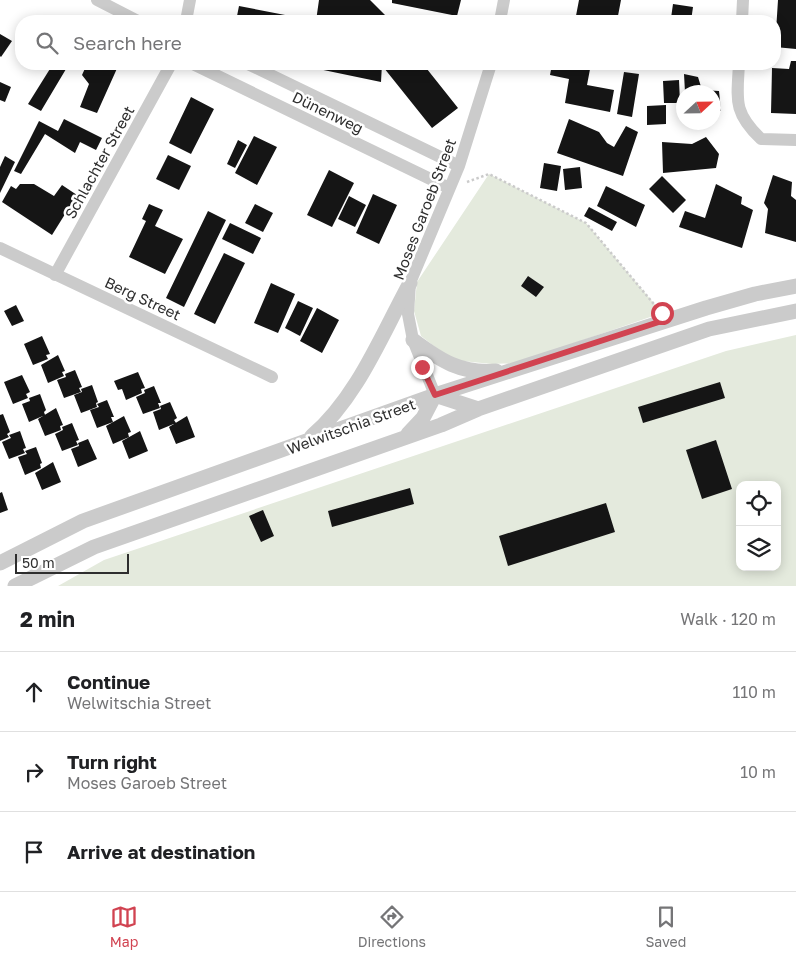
<!DOCTYPE html>
<meta charset="utf-8">
<style>
:root{--surface:#fff;--page:#f6f6f6;--text:#202124;--muted:#757577;--line:#e0e0e0;--accent:#d14351}
body{margin:0;font-family:"Golos Text",sans-serif;background:var(--page);color:var(--text)}
.controls{position:absolute;right:15px;bottom:15px;display:grid;overflow:hidden;border-radius:10px;box-shadow:0 2px 12px #0003}
.controls button{width:45px;height:45px;display:grid;place-items:center;padding:0;border:0;border-bottom:1px solid var(--line);background:var(--surface);color:var(--text);font:25px sans-serif}
.compass{position:absolute;left:676px;top:85px;width:45px;height:45px;border-radius:50%;background:var(--surface);box-shadow:0 2px 12px #0003;rotate:68deg}
.scale{position:absolute;left:15px;bottom:12px;width:114px;box-sizing:border-box;padding-left:5px;border:2px solid #2e2e2e;border-top:0;font-size:14px;line-height:18px;white-space:nowrap;color:#2e2e2e;-webkit-text-stroke:4px #fff;paint-order:stroke}
.stop{position:absolute;width:15px;height:15px;margin:-11px;border:4px solid #d14351;border-radius:50%;background:#fff}
.stop.end{background:#d14351;border-color:#fff;box-shadow:0 1px 5px #0008}
.list{margin:0;padding:0;list-style:none}
h2{display:flex;justify-content:space-between;align-items:center;height:65px;margin:0;padding:0 20px;font-size:21px}
h2 small{font-size:16px;font-weight:400;color:var(--muted)}
.list li{display:grid;grid-template-columns:32px 1fr auto;gap:15px;align-items:center;box-sizing:border-box;height:80px;padding:0 20px;border-top:1px solid var(--line)}
.list b{display:block;font-size:19px;white-space:nowrap}
.list p{margin:0;font-size:16px;white-space:nowrap;color:var(--muted)}
.list em{font-size:16px;font-style:normal;color:var(--muted)}
.icon{flex:none;width:28px;height:28px;fill:none;stroke:currentColor;stroke-width:2;stroke-linecap:round;stroke-linejoin:round}
.map{position:relative;flex:none;width:796px;height:586px;overflow:hidden}
.search{position:absolute;background:var(--surface);box-shadow:0 2px 12px #0003;left:15px;right:15px;top:15px;height:55px;display:flex;align-items:center;gap:12px;box-sizing:border-box;padding:0 18px;border-radius:20px;color:var(--muted);font-size:19px}
.sheet{height:305px;background:var(--surface)}
nav{display:flex;justify-content:space-around;align-items:center;box-sizing:border-box;height:70px;border-top:1px solid var(--line);background:var(--surface);font-size:14px;color:var(--muted)}
nav a{display:grid;justify-items:center;gap:2px}
nav .on{color:var(--accent)}
.map>svg:first-child{display:block}
.green{fill:#e4eadd;fill-rule:evenodd}
.building{fill:#151515}
.lines{fill:none;stroke-linecap:round;stroke-linejoin:round}
.path{stroke:#cbcbcb;stroke-width:2.5;stroke-dasharray:2.5 2.5;stroke-linecap:butt}
.minor{stroke:#cbcbcb;stroke-width:12}
.tertiary{stroke:#cbcbcb;stroke-width:15}
.route{stroke:#d14351;stroke-width:6}
.labels{text-anchor:middle;dominant-baseline:central;stroke-width:5;stroke-linejoin:round;paint-order:stroke}
.street-label{font-size:15px;fill:#2e2e2e;stroke:#fff}
</style>
<div class="map">
<svg width="796" height="586" viewBox="0 0 796 586">
<rect width="100%" height="100%" fill="#fff"/>
<path class="green" d="M489 174 586 223 662 313 516 363 492 364 452 360 421 336 414 311 417 282Z
M796 335V586H58L104 560 726 351ZM740 485H777V567H740Z"/>
<path class="building" d="M319 0H370L386 16V21H316Z
M392 0H461L457 16 392 3Z
M579 0H621L617 21H575Z
M778 0H796V49L775 47Z
M673 4 693 7 691 21 671 18Z
M239 6 311 20V21H236Z
M0 34 12 41 1 57 0 56Z
M791 61H796V114L771 113 772 68 789 69Z
M33 64H50L47 70Z
M53 64H69L41 111 28 104Z
M87 64H119L97 113 80 107 89 84 82 75Z
M309 64H382L381 82 309 67Z
M389 64H423L458 108 432 128 384 68Z
M552 64H591L587 85 614 90 610 112 565 103 569 79 550 75Z
M624 72 639 74 632 117 617 114Z
M684 74 698 77 702 90 719 91 721 111H714V92H685Z
M679 80 680 103H664L663 81Z
M0 82 11 87 5 102 0 100Z
M191 97 214 109 191 154 169 143Z
M666 105V124L647 125V106Z
M64 119 102 138 96 150 80 142 75 153 45 134 21 174 14 171 39 121 58 131Z
M569 119 599 132 607 143 614 147 626 126 638 132 623 176 557 153Z
M254 136 277 147 257 185 235 173Z
M706 137 719 154 716 168 663 173 662 142 692 144Z
M238 140 247 145 235 168 227 164Z
M168 155 191 166 179 190 156 179Z
M5 156 15 162 0 193V167Z
M544 163 561 166 557 191 540 188Z
M580 167 582 188 565 190 563 169Z
M329 170 354 183 332 227 307 215Z
M773 175 792 182 791 196 796 200V242L765 233 768 209 764 203Z
M662 176 686 200 673 213 649 189Z
M20 184H34L54 196 62 185 77 195 52 235 2 202 11 186 16 189Z
M716 184 742 197 741 204 753 210 742 248 679 227 685 211 705 218Z
M606 186 645 205 636 227 597 206Z
M373 194 397 205 379 244 356 233Z
M349 196 366 205 355 227 338 219Z
M149 204 163 210 155 226 183 239 165 274 129 257 146 221 142 219Z
M255 204 273 213 263 232 245 223Z
M589 207 617 222 612 231 584 216Z
M208 211 226 220 184 307 166 298Z
M230 223 261 238 253 254 222 239Z
M224 253 245 263 215 324 194 314Z
M528 276 544 287 536 297 521 286Z
M271 283 295 294 278 333 254 323Z
M298 301 313 308 300 336 285 328Z
M16 305 24 321 12 326 4 311Z
M317 308 339 320 322 353 300 341Z
M42 336 50 354 46 355 48 359 33 365 24 344Z
M58 355 65 371 62 372 64 376 48 383 41 365Z
M75 370 82 387 79 388 81 392 64 398 57 380 66 377 65 374Z
M138 372 145 388 141 389 142 393 126 400 122 389 118 390 114 381Z
M22 375 30 392 26 394 28 398 13 404 4 382Z
M720 382 725 398 643 423 638 407Z
M92 385 98 402 96 403 97 407 81 413 74 395 82 392 81 389Z
M154 386 161 403H158L160 408 143 414 136 397 145 393 144 390Z
M40 394 46 410 44 412 45 415 29 422 22 404 30 401 29 398Z
M107 400 114 417H111L113 422 97 428 90 410 99 407 97 404Z
M170 402 177 418 174 420 176 423 159 430 153 412 161 409 160 406Z
M56 408 63 425 60 426 61 430 45 436 38 419Z
M3 414 10 432 7 434 9 437 0 441V415Z
M124 416 131 432 128 433 129 437 113 444 106 426Z
M187 416 195 437 176 444 169 427Z
M72 423 79 440 76 441 78 445 62 451 55 434 63 430 62 427Z
M20 431 26 448 23 449 25 453 9 459 2 442 11 438 9 435Z
M140 431 148 451 129 459 122 441Z
M88 439 97 459 78 467 71 449 79 446 78 443Z
M716 440 732 489 702 499 686 450Z
M36 447 42 463 40 464 41 468 25 475 18 457 27 454 25 451Z
M53 462 61 482 42 490 35 473Z
M410 488 414 504 332 527 328 511Z
M2 492 8 510 0 513V493Z
M606 503 615 532 508 566 499 536Z
M263 510 274 536 261 542 249 516Z"/>
<g class="lines">
<path class="path" d="M467 182 489 174 586 223 658 309"/>
<path class="minor" d="M97 0 138 21
M186 21 190 0
M500 21 504 0
M742 21 743 0
M193 64 449 188
M248 64 459 166
M739 64C737 100 733 112 761 139L796 140
M0 248 272 377
M55 275 171 64
M435 395 413 340 408 314 410 283 459 166 491 64"/>
<path class="tertiary" d="M413 340C441 361 461 374 496 371
M408 434 423 418 435 395 478 409
M312 436C357 398 382 334 410 283
M0 563 83 521 435 395 706 308 755 294 796 286
M15 586 94 547 441 425 478 409 709 329 796 311"/>
</g>
<g class="lines">
<path class="route" d="M422 367 435 395 668 319 662 313"/>
</g>
<g class="labels">
<g class="street-label">
<text transform="translate(328 112) rotate(26)">Dünenweg</text>
<text transform="translate(99 162) rotate(-61)">Schlachter Street</text>
<text transform="translate(424 209) rotate(-69)">Moses Garoeb Street</text>
<text transform="translate(143 298) rotate(25)">Berg Street</text>
<text transform="translate(351 426) rotate(-20)">Welwitschia Street</text>
</g>
</g>
</svg>
<div class="controls">
<button><svg class="icon" aria-label="locate" viewBox="0 0 24 24"><circle cx="12" cy="12" r="6"/><path d="M12 2v4M12 18v4M2 12h4M18 12h4"/></svg></button>
<button><svg class="icon" aria-label="layers" viewBox="0 0 24 24"><path d="M12 4l9 5-9 5-9-5zM3 14l9 5 9-5"/></svg></button>
</div>
<svg class="compass" viewBox="-18 -18 36 36"><path d="M0-13l5 13h-10z" fill="#e53935"/><path d="M0 13l5-13h-10z" fill="#757577"/></svg>
<div class="scale">50 m</div>
<div class="stop" style="left:662px;top:313px"></div>
<div class="stop end" style="left:422px;top:367px"></div>
<div class="search"><svg class="icon" aria-label="search" viewBox="0 0 24 24"><circle cx="10" cy="10" r="6"/><path d="M15 15l6 6"/></svg>Search here</div>
</div>
<section class="sheet">
<h2>2 min<small>Walk · 120 m</small></h2>
<ul class="list">
<li><svg class="icon" aria-label="ahead" viewBox="0 0 24 24"><path d="M12 20V5M6 11l6-6 6 6"/></svg><div><b>Continue</b><p>Welwitschia Street</p></div><em>110 m</em></li>
<li><svg class="icon" aria-label="right" viewBox="0 0 24 24"><path d="M7 20v-9h11M14 6l5 5-5 5"/></svg><div><b>Turn right</b><p>Moses Garoeb Street</p></div><em>10 m</em></li>
<li><svg class="icon" aria-label="arrive" viewBox="0 0 24 24"><path d="M6 21V4h12l-3 4 3 4H6"/></svg><div><b>Arrive at destination</b></div></li>
</ul>
</section>
<nav>
<a class="on"><svg class="icon" aria-label="map" viewBox="0 0 24 24"><path d="M3 6l6-2 6 2 6-2v14l-6 2-6-2-6 2zM9 4v14M15 6v14"/></svg>Map</a>
<a><svg class="icon" aria-label="directions" viewBox="0 0 24 24"><path d="M12 3l9 9-9 9-9-9zM9 14v-3h6M13 9l2 2-2 2"/></svg>Directions</a>
<a><svg class="icon" aria-label="saved" viewBox="0 0 24 24"><path d="M7 4h10v16l-5-4-5 4z"/></svg>Saved</a>
</nav>
